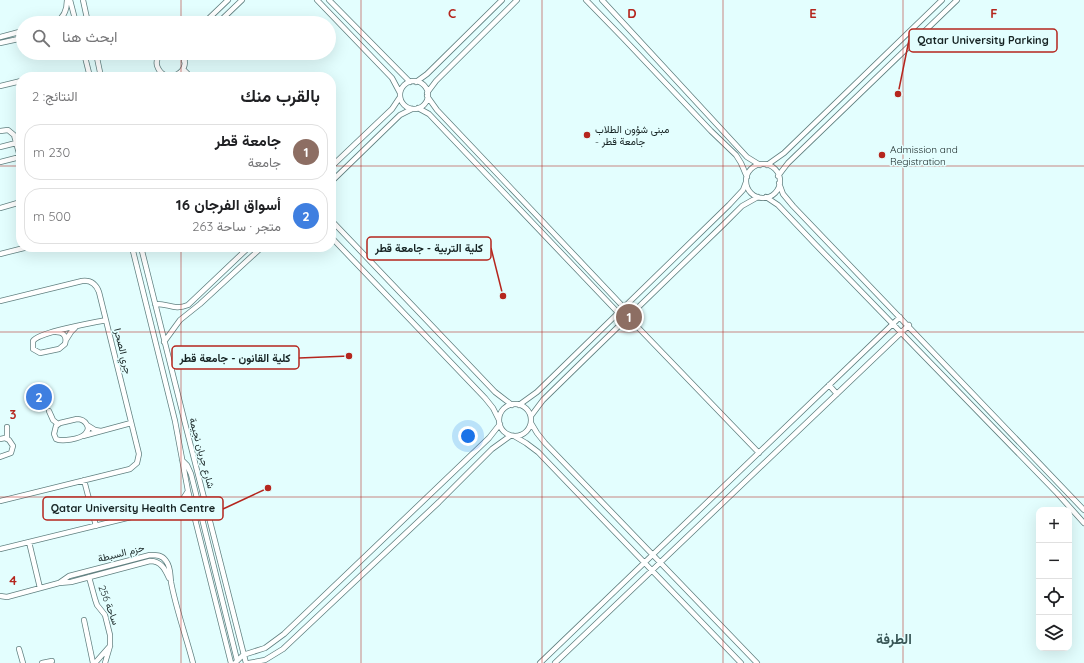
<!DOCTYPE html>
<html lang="ar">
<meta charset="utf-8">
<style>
:root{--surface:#fff;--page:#f6f6f6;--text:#202124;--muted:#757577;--line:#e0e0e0;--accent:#b5261e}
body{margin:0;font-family:Quicksand,Vazirmatn,sans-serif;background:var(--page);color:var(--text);direction:rtl}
.controls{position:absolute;right:12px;bottom:12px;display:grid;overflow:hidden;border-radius:8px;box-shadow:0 4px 16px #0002}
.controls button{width:36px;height:36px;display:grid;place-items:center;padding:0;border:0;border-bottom:1px solid var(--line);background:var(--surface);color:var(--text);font:20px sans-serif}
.you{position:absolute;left:468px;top:436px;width:14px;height:14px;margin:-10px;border:3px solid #fff;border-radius:50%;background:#1a73e8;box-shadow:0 0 0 6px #1a73e833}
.badge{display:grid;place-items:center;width:26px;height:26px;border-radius:50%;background:var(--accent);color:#fff;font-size:13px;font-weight:700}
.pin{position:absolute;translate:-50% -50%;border:2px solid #fff;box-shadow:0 1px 4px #0006}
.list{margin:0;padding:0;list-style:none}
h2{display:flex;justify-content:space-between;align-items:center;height:52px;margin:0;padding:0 16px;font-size:17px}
h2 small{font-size:13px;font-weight:400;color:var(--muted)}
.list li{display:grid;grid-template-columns:26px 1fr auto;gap:12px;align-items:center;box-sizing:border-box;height:56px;margin:0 8px 8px;padding:0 8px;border:1px solid var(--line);border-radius:16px}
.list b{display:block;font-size:15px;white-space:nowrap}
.list p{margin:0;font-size:13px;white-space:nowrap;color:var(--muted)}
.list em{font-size:13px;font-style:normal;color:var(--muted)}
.icon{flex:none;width:22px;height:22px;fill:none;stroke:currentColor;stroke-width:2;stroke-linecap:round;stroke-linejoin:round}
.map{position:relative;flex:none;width:1084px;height:663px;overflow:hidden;direction:ltr}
.search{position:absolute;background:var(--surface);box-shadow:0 4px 16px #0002;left:16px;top:16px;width:320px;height:44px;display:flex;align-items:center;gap:10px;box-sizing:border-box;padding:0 14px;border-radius:22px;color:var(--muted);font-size:15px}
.panel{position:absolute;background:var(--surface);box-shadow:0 4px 16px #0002;left:16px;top:72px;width:320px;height:180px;border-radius:16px;direction:rtl}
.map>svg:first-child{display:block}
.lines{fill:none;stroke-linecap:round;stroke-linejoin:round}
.street-casing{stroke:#618080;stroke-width:6}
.street{stroke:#fff;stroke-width:4.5}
.grid{fill:none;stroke:#b5261e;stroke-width:1;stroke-opacity:0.55}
.poi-dot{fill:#b5261e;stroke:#e3fefe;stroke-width:1.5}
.labels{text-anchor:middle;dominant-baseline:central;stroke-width:3;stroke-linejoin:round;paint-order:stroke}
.poi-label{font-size:10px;fill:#162323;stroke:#e3fefe;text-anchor:start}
.street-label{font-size:10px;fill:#162323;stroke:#e3fefe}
.district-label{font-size:14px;font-weight:bold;fill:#395757;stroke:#e3fefe}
.grid-label{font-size:13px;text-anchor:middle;font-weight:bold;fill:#b5261e;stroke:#e3fefe;stroke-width:3;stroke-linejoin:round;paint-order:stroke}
.leader{fill:none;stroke:#b5261e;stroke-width:1.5}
.callout-dot{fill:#b5261e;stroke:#e3fefe;stroke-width:1.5}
.callout{fill:#e3fefe;stroke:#b5261e;stroke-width:1.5}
.callout-label{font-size:11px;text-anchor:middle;font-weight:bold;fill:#162323}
</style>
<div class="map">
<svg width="1084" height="663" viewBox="0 0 1084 663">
<rect width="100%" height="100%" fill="#e3fefe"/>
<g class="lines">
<defs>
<path id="street" d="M70 0 76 23
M83 0 88 23
M317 0 392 78 400 93
M329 0 410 82
M586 0 623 38 711 131 736 155 741 163 747 177
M602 0 747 157 760 165
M55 23C64 18 67 10 67 0
M57 23 75 18
M204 23 228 0
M218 23 242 0
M0 37 23 31
M0 43 23 38
M84 53 90 77
M96 53 101 77
M160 53C157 58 155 63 158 68 166 86 195 71 181 53
M184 61 189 53
M183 69 191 77
M400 95a14 14 0 1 1 28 0a14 14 0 1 1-28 0Z
M416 82 427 74 502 0
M0 86 21 81
M427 93 436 81 517 0
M427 96 437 110 631 315
M418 108 429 114 625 320
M0 131 8 130 14 135 20 157 0 162
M0 147 16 143
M746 181a17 17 0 1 1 34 0a17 17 0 1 1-34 0Z
M767 165 784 153 942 0
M331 167 392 109 400 97
M778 176 788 163 957 0
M331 182 400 115 412 109
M779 183 783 194 793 206 1084 510
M766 197 778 205 815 244 1057 493 1084 523
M0 208 21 202
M331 220 495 392 512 405
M331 237 485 398 493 408 499 420
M132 247 175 421 188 491 231 663
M141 247 187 431 246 663
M0 254 28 247
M0 301 82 281C90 280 96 284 99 292L139 454 137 463 130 469 0 501
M155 304C168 303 174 311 188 305L249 247
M628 317 759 453
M56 332C64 332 67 337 65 344L59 349 40 353 33 349V341C39 332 92 323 106 320
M66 340 71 332 75 328
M164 342 180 320 200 304 262 247
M829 385 837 394
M499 420a16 16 0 1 1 32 0a16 16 0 1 1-32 0Z
M519 405 537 392 729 205 743 190 746 182
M49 411 53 420 58 424
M531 416 543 400 589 355 724 224 742 206 758 197
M77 419C85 419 92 428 85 434 80 439 62 442 56 439L54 434 56 426 60 423Z
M531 423 537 433 545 443 757 663
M87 425 95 430 101 431
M7 427V438
M83 436 131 423
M514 436 526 443 538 452 741 663
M0 439 5 438 9 440 13 446 11 453 0 457
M182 460 187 465 191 474 237 660
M84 480 96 526
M174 507 182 508 193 512
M29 542 40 588
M0 549 172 507 181 502 188 491
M89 577 95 599 97 605 105 615 110 635V646L105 663
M59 583 69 576 150 555C157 555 162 555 166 561 171 567 170 575 171 582 176 609 186 636 193 663
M0 596 7 597 59 583 71 582 150 561C161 561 165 569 169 578
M84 620 93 663
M19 649 23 663
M42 663 52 661
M95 663 110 646
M235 663 243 655 265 648 284 634 489 438 500 424
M249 663 265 660 283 649 439 502 492 449 510 436
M540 663 900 317
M555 663 909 325"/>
</defs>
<use href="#street" class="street-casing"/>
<use href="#street" class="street"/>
</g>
<path class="grid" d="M181 0V23M361 0V663M542 0V663M723 0V663M903 0V663M181 53V77M0 166H21M331 166H1084M181 247V663M0 332H1084M0 497H1084"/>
<g class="poi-dot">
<circle cx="587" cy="135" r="4"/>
<circle cx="882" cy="155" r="4"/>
</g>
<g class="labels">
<g class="poi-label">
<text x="595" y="129">مبنى شؤون الطلاب<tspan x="595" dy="12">- جامعة قطر</tspan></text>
<text x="890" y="149">Admission and<tspan x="890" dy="12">Registration</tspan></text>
</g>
<g class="street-label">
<text transform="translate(123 351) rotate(76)">جري الصحرا</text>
<text transform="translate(202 453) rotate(75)">شارع جريان نجيمة</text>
<text transform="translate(121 553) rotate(-14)">حزم السبطة</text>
<text transform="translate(109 605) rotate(69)">ساحة 256</text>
</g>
<g class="district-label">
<text x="894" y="639">الطرفة</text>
</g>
</g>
<g class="grid-label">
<text x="452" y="18">C</text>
<text x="632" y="18">D</text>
<text x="813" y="18">E</text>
<text x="994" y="18">F</text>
<text x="13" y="419">3</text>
<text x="13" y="585">4</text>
</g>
<path class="leader" d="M898 94L909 40M503 296L491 248M349 356L299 358M268 488L223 509"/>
<g class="callout-dot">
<circle cx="898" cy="94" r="4"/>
<circle cx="503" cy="296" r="4"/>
<circle cx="349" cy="356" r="4"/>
<circle cx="268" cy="488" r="4"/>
</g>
<g class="callout">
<rect x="909" y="29" width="148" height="23" rx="4"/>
<rect x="367" y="237" width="124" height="23" rx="4"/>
<rect x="172" y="346" width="127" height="23" rx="4"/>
<rect x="43" y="497" width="180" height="23" rx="4"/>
</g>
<g class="callout-label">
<text x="983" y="44">Qatar University Parking</text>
<text x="429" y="252">كلية التربية - جامعة قطر</text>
<text x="235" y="362">كلية القانون - جامعة قطر</text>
<text x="133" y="512">Qatar University Health Centre</text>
</g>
</svg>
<div class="controls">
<button>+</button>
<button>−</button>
<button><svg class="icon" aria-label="locate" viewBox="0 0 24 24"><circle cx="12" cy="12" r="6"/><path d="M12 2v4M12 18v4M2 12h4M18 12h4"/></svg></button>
<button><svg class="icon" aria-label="layers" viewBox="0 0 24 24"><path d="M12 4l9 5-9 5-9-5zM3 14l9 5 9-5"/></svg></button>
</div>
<div class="you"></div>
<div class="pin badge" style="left:629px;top:317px;background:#8d6e63">1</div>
<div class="pin badge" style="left:39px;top:397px;background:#3f7fe0">2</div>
<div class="search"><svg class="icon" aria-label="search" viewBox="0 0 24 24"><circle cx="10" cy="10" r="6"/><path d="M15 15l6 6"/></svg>ابحث هنا</div>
<section class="panel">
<h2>بالقرب منك<small>النتائج: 2</small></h2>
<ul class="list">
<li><span class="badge" style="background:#8d6e63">1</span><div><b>جامعة قطر</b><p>جامعة</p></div><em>230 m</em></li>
<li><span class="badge" style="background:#3f7fe0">2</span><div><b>أسواق الفرجان 16</b><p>متجر · ساحة 263</p></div><em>500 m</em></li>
</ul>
</section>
</div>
